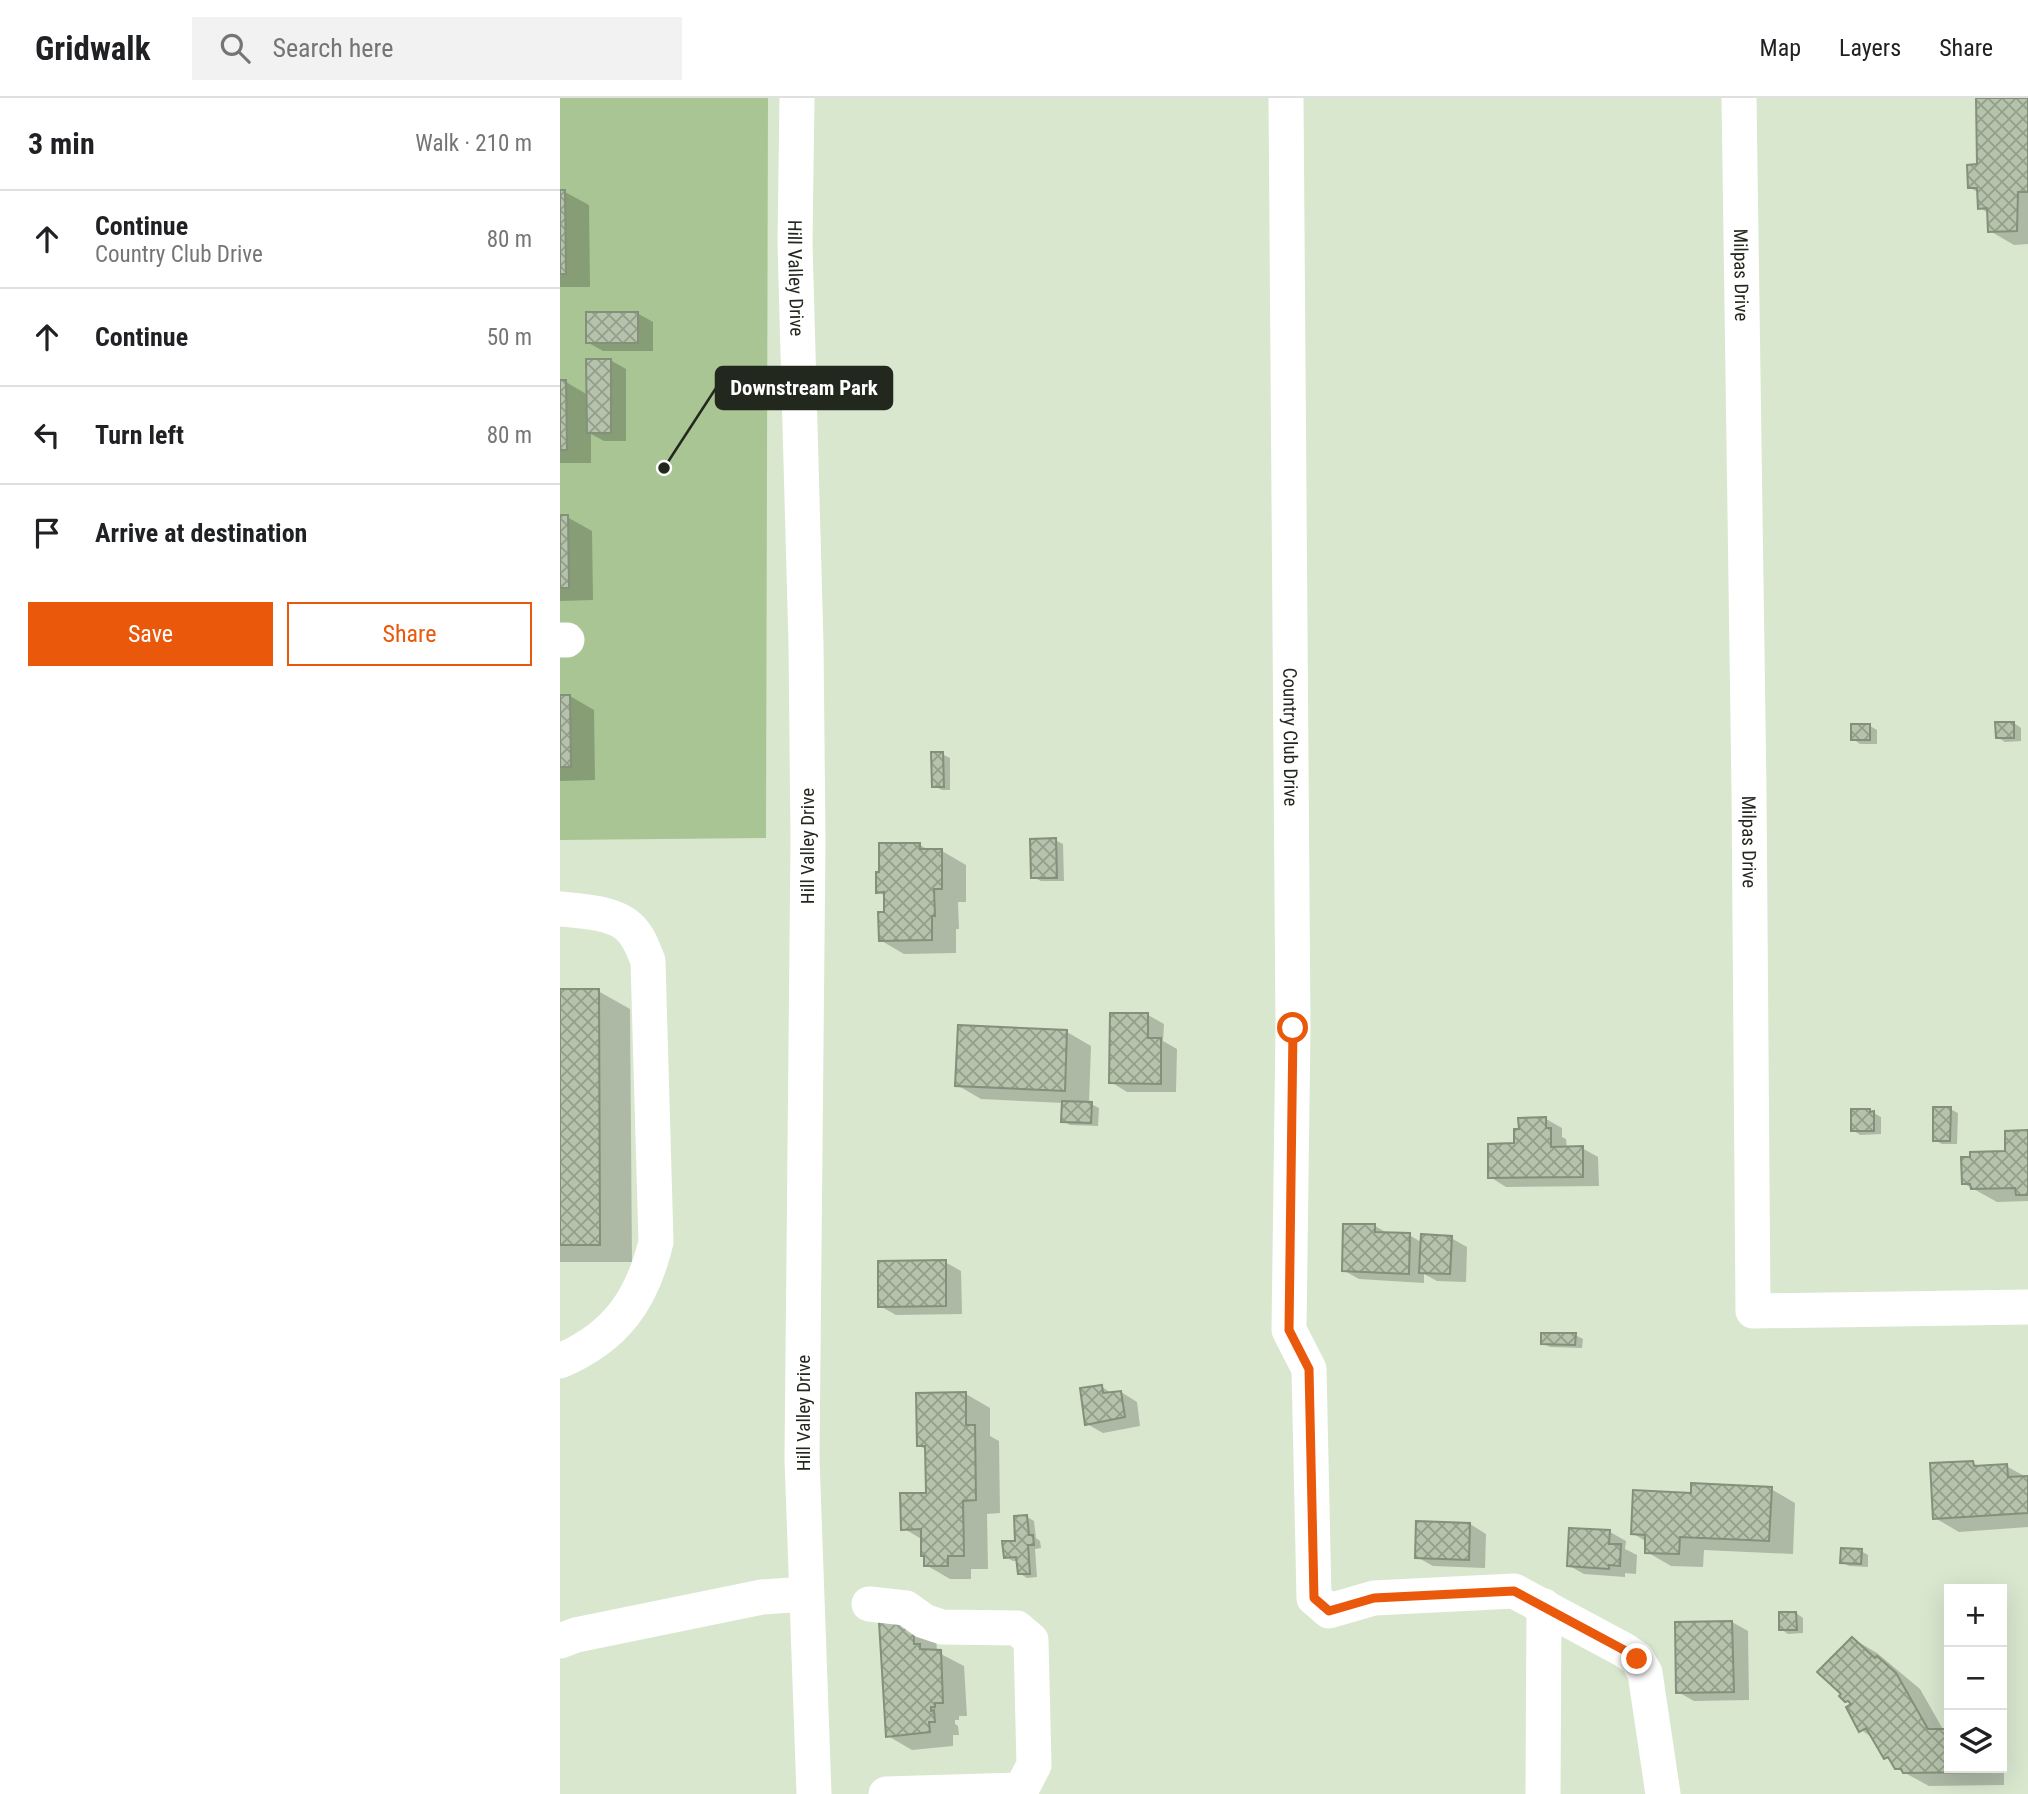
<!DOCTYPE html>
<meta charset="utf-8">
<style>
:root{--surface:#fff;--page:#f2f2f2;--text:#202124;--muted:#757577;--line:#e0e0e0;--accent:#ea580c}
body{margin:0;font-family:"Roboto Condensed",sans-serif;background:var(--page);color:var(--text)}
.controls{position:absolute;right:21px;bottom:21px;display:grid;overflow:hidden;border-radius:0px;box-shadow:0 7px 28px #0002}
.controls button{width:63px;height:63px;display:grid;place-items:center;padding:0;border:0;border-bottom:2px solid var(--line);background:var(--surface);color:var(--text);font:35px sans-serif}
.stop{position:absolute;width:21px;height:21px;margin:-16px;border:5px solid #ea580c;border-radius:50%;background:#fff}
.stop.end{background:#ea580c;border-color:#fff;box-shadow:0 2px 7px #0008}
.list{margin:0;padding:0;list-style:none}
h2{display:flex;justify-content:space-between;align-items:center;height:91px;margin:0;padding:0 28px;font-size:30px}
h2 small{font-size:23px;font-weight:400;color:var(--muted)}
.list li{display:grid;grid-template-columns:46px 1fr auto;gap:21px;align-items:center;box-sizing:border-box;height:98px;padding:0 28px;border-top:2px solid var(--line)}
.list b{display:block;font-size:26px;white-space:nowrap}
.list p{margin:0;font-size:23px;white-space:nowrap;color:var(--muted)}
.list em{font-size:23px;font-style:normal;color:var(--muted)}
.actions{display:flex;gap:14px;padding:21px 28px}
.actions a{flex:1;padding:16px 0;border:2px solid var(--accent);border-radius:0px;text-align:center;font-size:24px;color:var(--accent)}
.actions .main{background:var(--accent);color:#fff}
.icon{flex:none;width:38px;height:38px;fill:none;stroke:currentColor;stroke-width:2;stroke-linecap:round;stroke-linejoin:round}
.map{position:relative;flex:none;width:1468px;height:1696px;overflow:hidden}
header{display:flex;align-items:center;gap:42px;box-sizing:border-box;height:98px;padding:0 35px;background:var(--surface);border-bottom:2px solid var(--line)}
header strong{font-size:33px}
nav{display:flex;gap:38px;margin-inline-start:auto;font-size:24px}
.search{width:490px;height:63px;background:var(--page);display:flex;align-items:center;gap:18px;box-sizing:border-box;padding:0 24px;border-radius:0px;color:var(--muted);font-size:26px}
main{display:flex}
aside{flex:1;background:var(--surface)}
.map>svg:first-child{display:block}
.park{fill:#a8c593}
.shadow{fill:#0003}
.building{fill:url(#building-cross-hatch);stroke:#83907a;stroke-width:2}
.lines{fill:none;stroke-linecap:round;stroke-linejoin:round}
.minor{stroke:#fff;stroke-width:35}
.route{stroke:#ea580c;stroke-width:9}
.labels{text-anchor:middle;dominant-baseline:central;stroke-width:6;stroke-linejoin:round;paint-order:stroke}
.street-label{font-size:19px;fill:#23281f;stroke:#fff}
.leader{fill:none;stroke:#23281f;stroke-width:2.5}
.callout-dot{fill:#23281f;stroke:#fff;stroke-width:2.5}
.callout{fill:#23281f;stroke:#23281f;stroke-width:2.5}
.callout-label{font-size:21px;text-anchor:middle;font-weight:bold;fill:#fff}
</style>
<header>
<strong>Gridwalk</strong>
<div class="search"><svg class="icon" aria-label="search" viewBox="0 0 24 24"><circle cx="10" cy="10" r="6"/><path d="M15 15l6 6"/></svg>Search here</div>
<nav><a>Map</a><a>Layers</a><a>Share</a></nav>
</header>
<main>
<aside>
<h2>3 min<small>Walk · 210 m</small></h2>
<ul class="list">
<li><svg class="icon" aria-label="ahead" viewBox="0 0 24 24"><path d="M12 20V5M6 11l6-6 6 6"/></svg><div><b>Continue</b><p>Country Club Drive</p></div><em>80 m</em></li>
<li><svg class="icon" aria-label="ahead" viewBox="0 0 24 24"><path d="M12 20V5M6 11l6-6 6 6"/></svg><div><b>Continue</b></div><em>50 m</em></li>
<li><svg class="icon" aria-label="left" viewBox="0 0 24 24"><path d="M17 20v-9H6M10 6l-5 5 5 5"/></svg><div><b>Turn left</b></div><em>80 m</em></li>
<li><svg class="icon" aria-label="arrive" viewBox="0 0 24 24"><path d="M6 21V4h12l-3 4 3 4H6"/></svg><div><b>Arrive at destination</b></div></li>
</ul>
<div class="actions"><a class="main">Save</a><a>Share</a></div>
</aside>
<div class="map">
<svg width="1468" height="1696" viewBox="0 0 1468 1696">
<defs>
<pattern id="building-cross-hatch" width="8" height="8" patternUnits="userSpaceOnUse" patternTransform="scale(1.75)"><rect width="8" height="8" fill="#b6c3ac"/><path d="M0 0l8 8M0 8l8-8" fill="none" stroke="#949e8b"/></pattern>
</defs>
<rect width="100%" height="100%" fill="#d9e7cf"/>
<path class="park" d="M0 0H208L206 740 0 742Z"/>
<path class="shadow" d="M1418 0H1468V146L1454 147 1430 133 1429 115 1419 110V95L1409 89 1419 68Z
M0 94H5L29 107 30 189H0Z
M77 215 93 224V253H43L27 244Z
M50 262 66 271V343H44L31 336V365H0V284H6L28 297Z
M0 419H7L32 433 33 502 0 503Z
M10 598 34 612 35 682 0 683V599Z
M1454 625 1461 630V643L1445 644 1437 639Z
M1310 628 1317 632V646H1300L1293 641Z
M382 656 390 660V692H382L374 688Z
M495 742 503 746 504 783H481L473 779Z
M360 747 370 753H382L406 767V804H398L399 831H396V855L344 856 320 842 325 816V798L318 794Z
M0 893H38L70 911 72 1164H0Z
M588 917 604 926 603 943 617 951 616 994H567L551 984Z
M399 929 507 934 531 948 529 1005 539 1010 538 1028 510 1027 503 1023 504 1005 421 1001 397 987Z
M1390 1011 1398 1015 1397 1046H1382L1374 1042Z
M1309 1012 1321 1019V1036L1300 1037 1293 1032Z
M986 1021 1002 1030V1039L1006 1041 1007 1050H1022L1038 1059 1039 1088 946 1089 930 1079 956 1047Z
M1468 1034V1103L1437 1104 1403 1085 1447 1054Z
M815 1128 829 1136 849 1137 863 1145 891 1140 907 1149 906 1184 877 1183 864 1176V1185L799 1181 783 1172Z
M385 1164 401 1173 402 1216 336 1217 320 1208Z
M1015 1237 1023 1241 1022 1250 990 1249 982 1245Z
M542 1289 553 1296 561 1294 577 1304 580 1328 543 1335 527 1326Z
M406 1296 430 1310V1338L439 1343 440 1415 427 1416 428 1471H411V1481H390L366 1467 363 1442 343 1430 368 1396 367 1352 358 1347Z
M1413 1365 1421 1370 1446 1368 1468 1380V1429L1399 1434 1375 1420Z
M1211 1391 1235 1405 1233 1456 1144 1452 1143 1469 1111 1468 1087 1454V1444L1072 1435 1133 1397Z
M467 1419 474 1423 476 1440 480 1443 481 1450 475 1451 477 1479 467 1480 459 1475 458 1463H453L446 1459 457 1444Z
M910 1426 926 1436 925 1470 873 1468 857 1459Z
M1050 1434 1066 1443 1065 1451 1077 1457 1076 1476 1065 1475V1479L1024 1476 1008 1467Z
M1301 1453 1308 1457V1469L1289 1468 1282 1464Z
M1236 1515 1243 1520V1535L1228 1536 1221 1531Z
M352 1524 376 1538 377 1554 404 1568 407 1618H399V1622H395V1626L398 1628 399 1637H393V1648L352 1652 328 1638Z
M1172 1524 1188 1533 1189 1602 1134 1603 1118 1594Z
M1293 1541 1317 1555 1360 1591 1384 1633H1389V1670H1442V1645L1444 1646V1687L1369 1688 1336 1670 1333 1664 1326 1660 1313 1640 1301 1632 1293 1607 1286 1603Z"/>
<path class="building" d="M1416 0H1468V94H1458L1457 133 1428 134 1427 110 1418 111 1417 90H1408L1407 67 1417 66Z
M0 92H5L6 176H0Z
M26 214H78V245H26Z
M26 261H51V335H27Z
M0 282H6L7 352H0Z
M0 417H8L9 490H0Z
M0 597H10L11 669H0Z
M1435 624H1454V640H1436Z
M1291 626H1310V642H1291Z
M371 654H383L384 689H372Z
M496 740 497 780H471L470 741Z
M319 745H360V751H382V791H374L375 818H372V842L319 843 318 814H324V794L316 795V774H319Z
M0 891H39L40 1147H0Z
M550 915H588V940H601V986L549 985Z
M398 927 507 932 505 993 395 988Z
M502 1003 532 1004 531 1025 501 1024Z
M1373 1009H1391L1390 1043H1373Z
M1291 1011H1310V1014L1314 1013V1033H1291Z
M986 1019V1030H991V1049L1023 1048V1079L928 1080V1046L954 1045V1031H959L958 1020Z
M1468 1032V1097H1456L1455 1090 1411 1091 1410 1086H1402L1401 1059H1410V1054L1445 1053V1033Z
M783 1126H815V1134L850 1135 849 1176 782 1173Z
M861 1136 892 1138 890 1176 859 1175Z
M386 1162V1208L318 1209V1163Z
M981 1235H1016L1015 1247 981 1246Z
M542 1287 543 1295 561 1293 565 1319 525 1327 520 1290Z
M406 1294V1327H415L416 1402 403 1403 404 1458H388V1468H364V1458H361V1431L341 1432 340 1395H366L365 1348H357L356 1295Z
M1413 1363 1414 1368 1447 1366 1448 1379 1468 1378V1415L1373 1421 1370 1365Z
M1131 1385 1212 1389 1209 1443 1120 1439 1119 1456 1085 1455V1437L1071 1436 1073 1392 1131 1395Z
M467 1417 469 1437H473L474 1447H468L470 1476H458L456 1459 444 1460 442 1443H455L454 1418Z
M856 1423 910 1425 909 1462 855 1460Z
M1009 1430 1050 1432 1049 1446H1061L1060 1468 1049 1467V1471L1007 1468Z
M1281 1450 1302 1451 1301 1466 1280 1465Z
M1219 1514H1236L1237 1532H1219Z
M353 1522 354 1546H360V1551L381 1552 383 1605H375V1609H371V1613L374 1612 375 1624H369L370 1634 326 1639 319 1524Z
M1172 1523 1174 1594 1116 1595 1115 1524Z
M1292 1539 1315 1560 1317 1558 1336 1575 1368 1631H1389V1670H1421V1674L1343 1675 1341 1671H1335L1328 1659 1324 1661 1306 1630 1299 1634 1286 1609 1291 1606 1288 1603 1285 1604 1279 1598 1281 1596 1257 1574Z"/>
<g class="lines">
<g class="minor">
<path id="s1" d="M237 0 235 145 246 546 248 742 242 1361 254 1696"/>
<path id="s2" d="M726 0 733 930 729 1232 749 1271 754 1500 769 1513 814 1500 954 1493 1064 1552 1077 1561 1085 1575 1103 1696"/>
<path id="s3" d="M1179 0 1189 692 1193 1213 1468 1209"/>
<path d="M0 542H7"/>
<path d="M0 811C21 813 53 814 69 829 79 838 83 851 88 863L96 1144C82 1202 56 1239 0 1263"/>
<path d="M309 1506 346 1510 364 1523 382 1529 457 1530 471 1542 474 1667 461 1692 326 1696"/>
<path d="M0 1543 16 1537 202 1499 246 1496"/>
<path d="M983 1696 984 1508"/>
</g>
</g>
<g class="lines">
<path class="route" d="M733 930 729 1232 749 1271 754 1500 769 1513 814 1500 954 1493 1064 1552 1077 1561"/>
</g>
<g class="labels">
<g class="street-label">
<text stroke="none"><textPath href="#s3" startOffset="177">Milpas Drive</textPath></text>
<text stroke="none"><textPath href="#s1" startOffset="180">Hill Valley Drive</textPath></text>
<text stroke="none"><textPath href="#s2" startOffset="639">Country Club Drive</textPath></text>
<text stroke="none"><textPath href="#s3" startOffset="744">Milpas Drive</textPath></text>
<text transform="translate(247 748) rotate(-90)">Hill Valley Drive</text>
<text transform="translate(243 1315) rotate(-90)">Hill Valley Drive</text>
</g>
</g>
<path class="leader" d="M104 370L156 290"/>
<circle class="callout-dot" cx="104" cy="370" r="7"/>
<rect class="callout" x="156" y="269" width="176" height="42" rx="7"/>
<g class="callout-label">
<text x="244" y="297">Downstream Park</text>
</g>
</svg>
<div class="controls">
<button>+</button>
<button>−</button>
<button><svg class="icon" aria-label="layers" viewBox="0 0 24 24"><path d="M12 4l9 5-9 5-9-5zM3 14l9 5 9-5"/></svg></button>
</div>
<div class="stop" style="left:733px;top:930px"></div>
<div class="stop end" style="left:1077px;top:1561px"></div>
</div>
</main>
